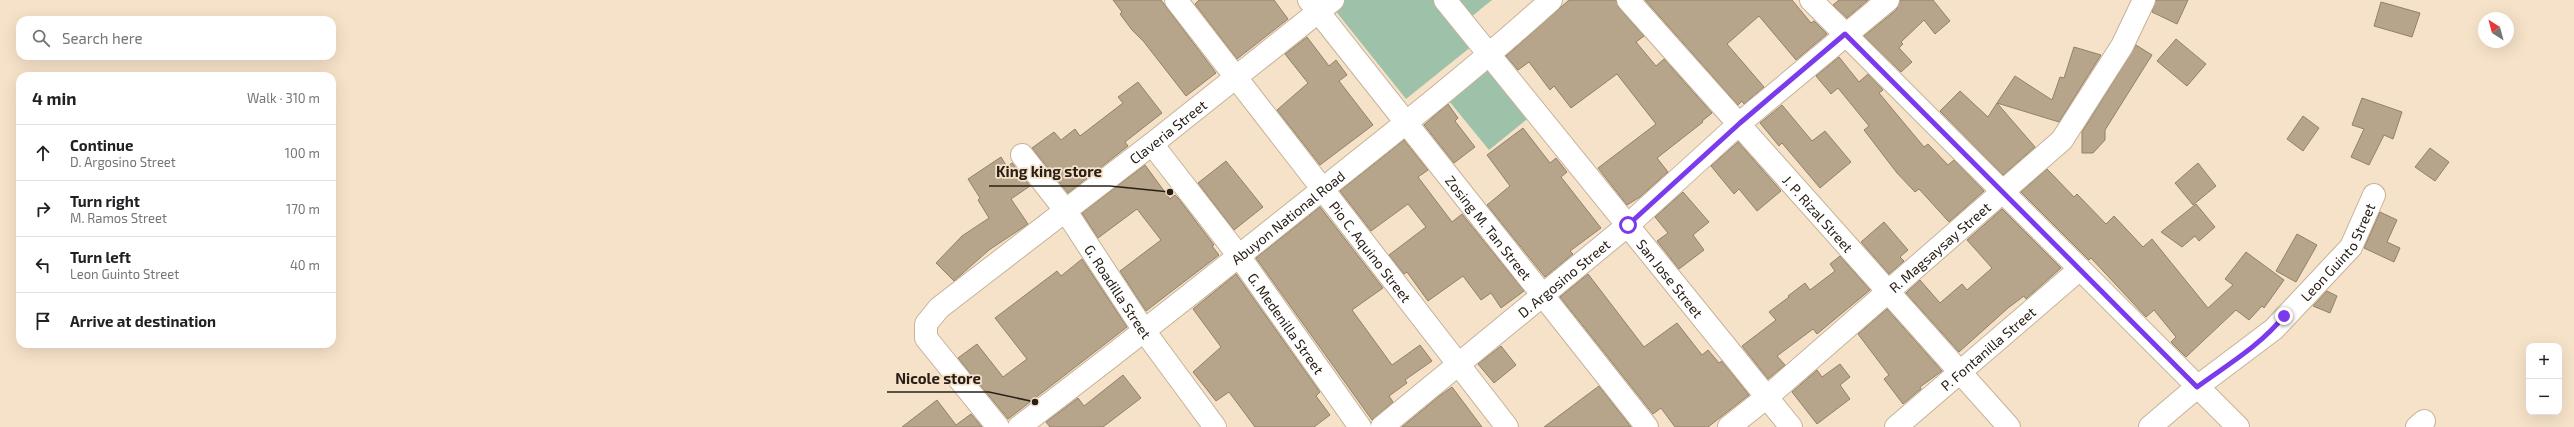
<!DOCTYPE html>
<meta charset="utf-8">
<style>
:root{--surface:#fff;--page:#f6f6f6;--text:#202124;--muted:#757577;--line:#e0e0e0}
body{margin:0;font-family:"Exo 2",sans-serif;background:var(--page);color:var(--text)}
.controls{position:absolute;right:12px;bottom:12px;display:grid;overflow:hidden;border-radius:8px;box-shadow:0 4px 16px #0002}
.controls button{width:36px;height:36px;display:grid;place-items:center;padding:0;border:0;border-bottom:1px solid var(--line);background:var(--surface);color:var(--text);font:20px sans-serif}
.compass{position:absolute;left:2478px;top:12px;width:36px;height:36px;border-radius:50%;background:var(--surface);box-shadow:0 4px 16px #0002;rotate:324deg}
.stop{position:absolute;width:12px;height:12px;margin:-9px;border:3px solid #7c3aed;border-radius:50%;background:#fff}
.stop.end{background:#7c3aed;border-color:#fff;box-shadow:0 1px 4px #0008}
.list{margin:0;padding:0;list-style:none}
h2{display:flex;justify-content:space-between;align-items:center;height:52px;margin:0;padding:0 16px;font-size:17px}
h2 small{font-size:13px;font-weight:400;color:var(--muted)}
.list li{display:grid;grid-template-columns:26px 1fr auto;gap:12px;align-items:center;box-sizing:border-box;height:56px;padding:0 16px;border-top:1px solid var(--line)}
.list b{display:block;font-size:15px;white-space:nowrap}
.list p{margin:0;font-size:13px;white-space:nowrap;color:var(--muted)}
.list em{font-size:13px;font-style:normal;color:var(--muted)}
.icon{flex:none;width:22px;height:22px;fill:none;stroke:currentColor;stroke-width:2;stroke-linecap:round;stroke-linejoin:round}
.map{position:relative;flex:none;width:2574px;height:427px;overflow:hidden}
.search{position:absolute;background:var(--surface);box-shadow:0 4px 16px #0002;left:16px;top:16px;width:320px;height:44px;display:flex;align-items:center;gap:10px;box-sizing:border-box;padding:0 14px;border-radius:12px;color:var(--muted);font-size:15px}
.panel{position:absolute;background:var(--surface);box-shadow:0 4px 16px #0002;left:16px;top:72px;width:320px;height:276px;border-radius:12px}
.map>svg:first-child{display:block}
.park{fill:#9ec2a9}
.building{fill:#b6a58b;stroke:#928168}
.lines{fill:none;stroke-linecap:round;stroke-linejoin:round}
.minor-casing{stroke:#c5b298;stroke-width:24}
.minor{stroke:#fff;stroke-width:22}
.route{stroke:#7c3aed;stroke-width:5}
.labels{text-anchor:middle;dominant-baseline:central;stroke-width:3.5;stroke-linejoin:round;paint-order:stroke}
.street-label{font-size:14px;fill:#282017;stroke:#f6e2c8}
.leader{fill:none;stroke:#282017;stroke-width:1.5}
.callout-dot{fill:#282017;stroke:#f6e2c8;stroke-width:1.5}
.callout-label{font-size:15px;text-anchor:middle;font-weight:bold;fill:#282017;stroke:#f6e2c8;stroke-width:3.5;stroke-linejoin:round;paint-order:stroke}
</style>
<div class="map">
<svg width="2574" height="427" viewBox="0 0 2574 427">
<rect width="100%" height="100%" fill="#f6e2c8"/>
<path class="park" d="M1345 0H1435L1472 46 1406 99 1334 9Z
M1457 0H1492L1471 17Z
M1492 66 1532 115 1489 150 1449 101Z"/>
<path class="building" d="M1113 0H1161L1216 73 1186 96 1144 42 1132 30 1120 14 1122 12Z
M1199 0H1274L1288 19 1237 59 1195 4Z
M1569 0H1616L1619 8 1644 36 1636 42 1656 66 1664 59 1712 113 1702 121 1703 122 1657 158 1668 172 1640 197 1627 205 1598 168 1656 124 1617 74 1571 108 1554 86 1550 90 1529 62 1518 70 1506 56Z
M1645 0H1792L1811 23 1814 21 1827 34 1796 60 1759 16 1727 44 1764 87 1744 104 1742 101 1738 105Z
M1839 0H1868L1847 18 1833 5Z
M1900 0H1933L1950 21 1935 34 1924 20 1901 42 1903 44 1899 48 1912 62 1901 72 1864 36 1896 10Z
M2156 0H2188L2177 24 2152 12Z
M2381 2 2420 13 2412 37 2374 26Z
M1307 37 1329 66 1336 60 1347 75 1339 81 1373 125 1320 165 1277 110 1308 83 1285 54Z
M2176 39 2206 64 2187 86 2157 61Z
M2136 45 2152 55 2105 130V140L2093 153H2082V132Z
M2074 47 2101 55 2059 122 1997 103 2015 76 2052 100 2060 77 2064 78Z
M1839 57 1859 82 1868 74 1883 90 1879 93 1924 147 1928 144 1948 165 1954 160 1984 191 1949 222 1919 189 1915 192 1897 173 1864 130 1869 126 1838 88 1831 94 1816 76Z
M1138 82 1162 113 1125 142 1128 146 1068 193 1032 148 1054 132 1061 140 1075 129 1080 136 1123 103 1118 97Z
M1960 91 1988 117 1997 103 2035 147 2003 175 1940 111Z
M2362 98 2402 112 2393 139 2384 135 2369 165 2351 157 2364 129 2352 125Z
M1448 104 1458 118 1455 121 1475 147 1454 163 1424 125Z
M1782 105 1812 141 1825 131 1851 162 1820 188 1782 143 1779 146 1760 123Z
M2303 116 2319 128 2303 151 2287 139Z
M1523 128 1550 163 1556 158 1567 172 1561 177 1601 228 1570 251 1573 254 1545 277 1487 205 1510 186 1487 155Z
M1404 140 1428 170 1418 177 1452 222 1462 214 1524 291 1501 308 1491 293 1481 300 1463 276 1428 301 1407 272 1404 274 1389 255 1426 227 1408 204 1371 231 1340 191Z
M1738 142 1781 191 1757 211 1739 189 1734 194 1711 166Z
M2430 148 2449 162 2435 181 2415 167Z
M1001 157 1007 167 1012 163 1030 186 1011 199 1028 224 989 250 954 281 936 263 962 236 989 218 978 200 980 198 968 179Z
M1226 161 1263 207 1234 230 1198 183Z
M2198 163 2216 186 2193 205 2175 183Z
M1145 165 1170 199 1175 195 1178 198 1214 245 1212 246 1219 255 1146 311 1120 271 1161 240 1137 209 1098 238 1082 213Z
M2047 169 2074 197 2077 194 2106 224 2114 216 2143 247 2152 239 2208 308 2233 285 2225 279 2246 252 2284 280 2264 308 2262 306 2249 320 2236 310 2186 357 2171 342 2176 337 2154 310 2146 317 2091 258 2089 260 2021 192Z
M1683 192 1709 222 1693 235 1704 250 1679 269 1657 241 1668 233 1655 217Z
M2196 204 2215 227 2199 241 2195 236 2182 247 2161 232Z
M1320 207 1383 288 1352 310 1392 365 1420 345 1432 361 1405 380 1407 383 1389 396 1393 402 1372 420 1256 258Z
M2002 209 2061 268 2026 299 2024 296 2008 308 1959 352 1906 293 1920 280 1940 303 1962 284 1967 290 1992 268 1967 240Z
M2380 212 2397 220 2387 242 2400 248 2394 262 2364 248Z
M1884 222 1908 250 1900 257 1904 261 1889 274 1861 242Z
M2297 234 2317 245 2296 282 2276 271Z
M1840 256 1870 290 1817 334 1813 329 1777 356 1785 365 1768 379 1742 346 1776 320 1769 312 1789 297 1788 296 1805 283 1810 290 1835 271 1830 264Z
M1082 259 1127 327 1008 419 958 358 977 344 1003 377 1027 359 995 318 1057 271 1061 276Z
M1236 274 1320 392 1316 396 1330 415 1314 427H1255L1229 392 1216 401 1193 372 1221 347 1193 309Z
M1588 274 1644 347 1677 323 1702 355 1708 350 1719 363 1722 361 1749 395 1708 427H1675L1661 408 1653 414 1560 297Z
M2327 291 2337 296 2330 313 2313 306Z
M1887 309 1942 371 1920 387 1921 389 1903 404 1884 379 1889 375 1858 334Z
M1501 346 1516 365 1494 383 1478 364Z
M1840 364 1850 377 1840 385 1850 399 1817 424 1792 392 1817 370 1822 377Z
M1123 375 1141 398 1103 427H1050L1046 422 1078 398 1084 406Z
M1599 386 1631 427H1544Z
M1452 387 1482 427H1402L1438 397Z
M937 400 956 425 971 414 982 427H902Z"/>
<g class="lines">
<defs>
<g id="minor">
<path id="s1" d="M1176 0 1507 427"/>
<path id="s2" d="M1309 0 1647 427"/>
<path id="s3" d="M1445 0 1791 427"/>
<path id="s4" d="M1628 0 2009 427"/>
<path d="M1811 0 2238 427"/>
<path id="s5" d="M1152 144 1239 256 1360 427"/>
<path id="s6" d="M1022 155 1065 210 1145 332 1215 427"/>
<path id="s7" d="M998 427 926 338V324L939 308 1152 144 1333 0"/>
<path id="s8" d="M1019 427C1122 349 1223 269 1324 188 1401 127 1478 66 1551 0"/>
<path id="s9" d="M1382 427 1628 225 1740 123 1888 0"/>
<path id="s10" d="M1729 427 1767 397 2062 140 2122 46 2144 0"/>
<path id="s11" d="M1896 427 2080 269"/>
<path id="s12" d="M2150 427 2197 387 2274 329 2351 247 2374 195"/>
<path d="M2417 427 2424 421"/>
</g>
</defs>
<use href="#minor" class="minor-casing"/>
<use href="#minor" class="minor"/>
</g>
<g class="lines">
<path class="route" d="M1628 225 1740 123 1845 34 2197 387C2227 365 2261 345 2284 316"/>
</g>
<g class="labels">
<g class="street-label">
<text stroke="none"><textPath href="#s7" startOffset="438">Claveria Street</textPath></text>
<text stroke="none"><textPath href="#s4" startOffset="286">J. P. Rizal Street</textPath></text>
<text stroke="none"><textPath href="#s8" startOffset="341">Abuyon National Road</textPath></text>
<text stroke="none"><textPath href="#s2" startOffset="290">Zosing M. Tan Street</textPath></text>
<text stroke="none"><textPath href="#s10" startOffset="277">R. Magsaysay Street</textPath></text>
<text stroke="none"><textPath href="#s12" startOffset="259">Leon Guinto Street</textPath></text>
<text stroke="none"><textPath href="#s1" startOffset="318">Pio C. Aquino Street</textPath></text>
<text stroke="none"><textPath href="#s9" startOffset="235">D. Argosino Street</textPath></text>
<text stroke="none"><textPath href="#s3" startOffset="358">San Jose Street</textPath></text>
<text stroke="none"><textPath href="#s6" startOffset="167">G. Roadilla Street</textPath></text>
<text stroke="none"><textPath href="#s5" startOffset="224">G. Medenilla Street</textPath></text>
<text stroke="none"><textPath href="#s11" startOffset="121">P. Fontanilla Street</textPath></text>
</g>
</g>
<path class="leader" d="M1170 192L1110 186H989M1035 402L989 392H887"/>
<g class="callout-dot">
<circle cx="1170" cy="192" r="4"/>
<circle cx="1035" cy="402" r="4"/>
</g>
<g class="callout-label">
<text x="1049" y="177">King king store</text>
<text x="938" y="384">Nicole store</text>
</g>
</svg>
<div class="controls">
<button>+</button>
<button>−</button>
</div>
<svg class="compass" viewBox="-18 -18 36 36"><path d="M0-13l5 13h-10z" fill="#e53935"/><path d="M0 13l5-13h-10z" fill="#757577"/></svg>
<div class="stop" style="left:1628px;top:225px"></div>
<div class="stop end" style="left:2284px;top:316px"></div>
<div class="search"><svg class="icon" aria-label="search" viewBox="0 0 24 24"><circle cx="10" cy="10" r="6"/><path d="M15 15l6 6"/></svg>Search here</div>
<section class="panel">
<h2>4 min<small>Walk · 310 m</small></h2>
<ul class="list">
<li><svg class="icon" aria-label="ahead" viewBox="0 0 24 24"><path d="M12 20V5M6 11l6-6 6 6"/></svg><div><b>Continue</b><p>D. Argosino Street</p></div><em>100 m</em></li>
<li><svg class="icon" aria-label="right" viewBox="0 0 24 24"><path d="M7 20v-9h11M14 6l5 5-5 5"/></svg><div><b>Turn right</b><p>M. Ramos Street</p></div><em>170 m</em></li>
<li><svg class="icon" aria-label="left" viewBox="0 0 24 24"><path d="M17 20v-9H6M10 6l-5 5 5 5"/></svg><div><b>Turn left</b><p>Leon Guinto Street</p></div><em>40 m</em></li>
<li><svg class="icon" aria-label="arrive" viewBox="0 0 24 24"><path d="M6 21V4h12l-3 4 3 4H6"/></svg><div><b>Arrive at destination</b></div></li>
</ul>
</section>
</div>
